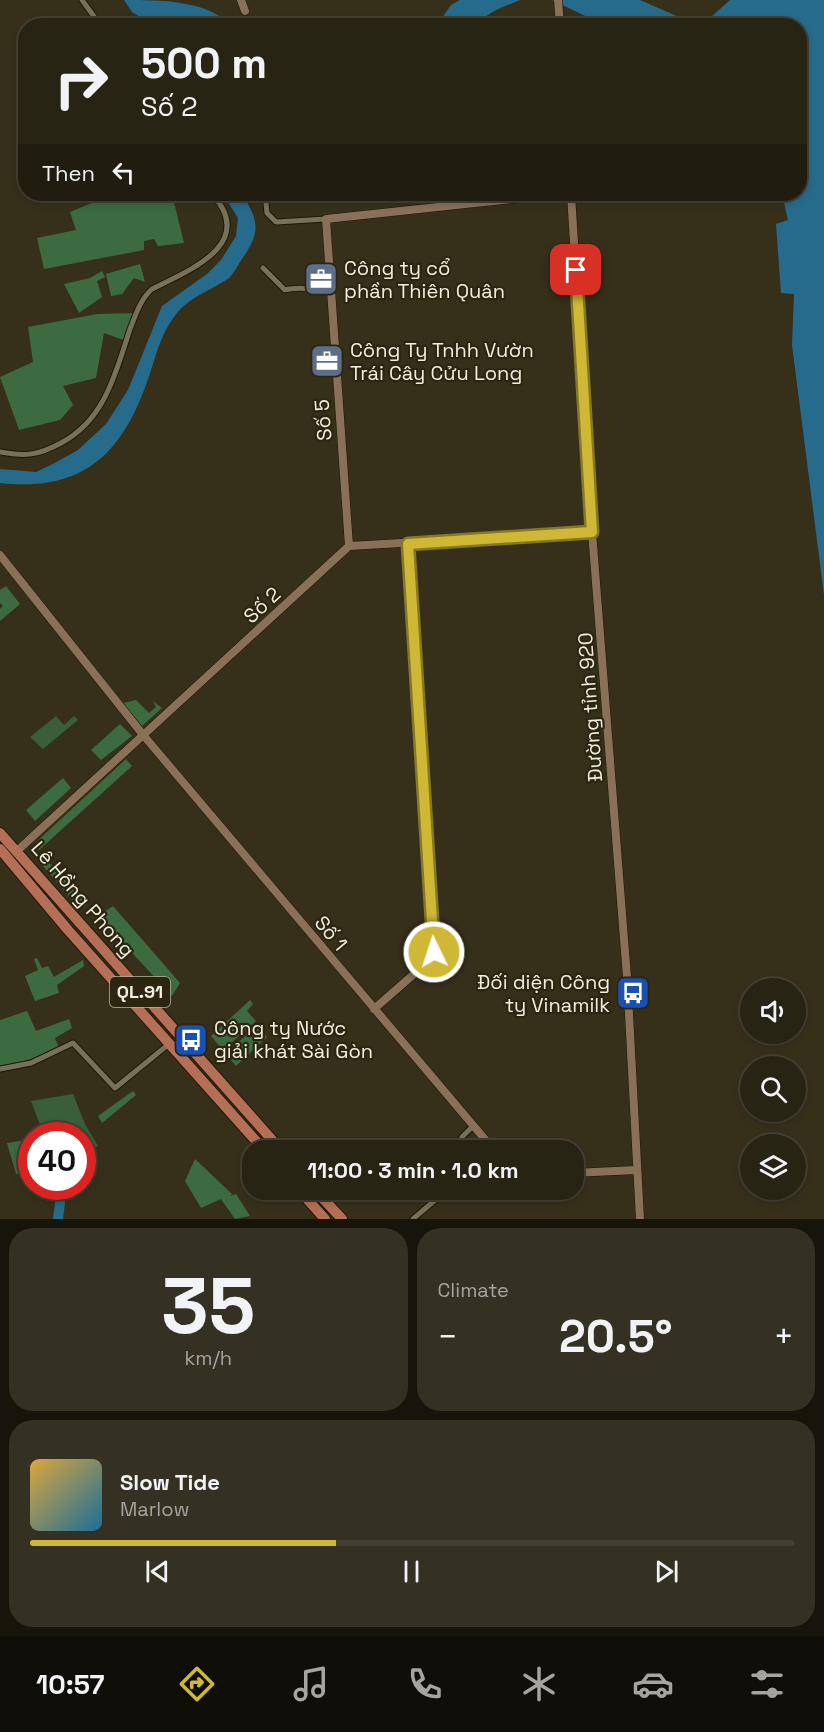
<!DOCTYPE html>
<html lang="en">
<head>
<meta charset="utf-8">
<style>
	body { margin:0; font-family:"Space Grotesk",sans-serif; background:#343022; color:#f1f3f6; height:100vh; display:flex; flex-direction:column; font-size:22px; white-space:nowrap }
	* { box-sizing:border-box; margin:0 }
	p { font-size:20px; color:#a5a4a0 }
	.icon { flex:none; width:33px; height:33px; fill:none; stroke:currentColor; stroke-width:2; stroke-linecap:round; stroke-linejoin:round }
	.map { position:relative; height:1219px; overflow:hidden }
	.side { display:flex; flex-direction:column; gap:9px; padding:9px; background:#16140b; flex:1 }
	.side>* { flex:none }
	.top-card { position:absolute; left:18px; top:18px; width:789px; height:183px; border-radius:24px; box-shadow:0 3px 9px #0003,0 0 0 2px #444134; background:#282414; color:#f1f3f6; overflow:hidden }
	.tools { position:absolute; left:740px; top:978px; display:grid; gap:12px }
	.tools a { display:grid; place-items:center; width:66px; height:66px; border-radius:50%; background:#282414; box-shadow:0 3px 9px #0003,0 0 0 2px #444134; font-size:30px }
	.speed { position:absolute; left:18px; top:1122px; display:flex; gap:12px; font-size:30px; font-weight:700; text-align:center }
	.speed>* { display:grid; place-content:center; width:78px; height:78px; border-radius:50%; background:#282414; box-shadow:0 3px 9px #0003,0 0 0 2px #444134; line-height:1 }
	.speed .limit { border:9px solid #d22; background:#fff; color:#111 }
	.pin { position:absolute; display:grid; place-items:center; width:51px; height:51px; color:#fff; margin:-26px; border-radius:12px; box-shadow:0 3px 9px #0006 }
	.me { position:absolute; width:66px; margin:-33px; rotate:356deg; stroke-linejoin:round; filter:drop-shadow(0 0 4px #0008) }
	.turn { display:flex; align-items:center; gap:21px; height:126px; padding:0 24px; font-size:27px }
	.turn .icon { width:78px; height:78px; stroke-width:2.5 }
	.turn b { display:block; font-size:42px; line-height:51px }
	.then { display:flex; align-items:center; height:57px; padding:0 24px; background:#0003; gap:12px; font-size:22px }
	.big { font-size:45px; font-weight:700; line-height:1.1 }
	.side .tile { flex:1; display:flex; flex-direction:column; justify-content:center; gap:9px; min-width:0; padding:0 21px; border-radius:24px; background:#343022 }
	.side .dial { align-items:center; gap:0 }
	.dial b { font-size:78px; line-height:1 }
	.song { display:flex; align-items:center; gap:18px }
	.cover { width:72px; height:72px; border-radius:9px; background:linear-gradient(135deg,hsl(40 70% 55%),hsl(200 70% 35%)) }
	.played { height:6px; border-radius:3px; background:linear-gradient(90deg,#d0b837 40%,#444134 40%) }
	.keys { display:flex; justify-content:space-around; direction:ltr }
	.heat { display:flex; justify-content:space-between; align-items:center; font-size:33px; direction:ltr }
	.side .tiles { flex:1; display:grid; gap:9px; grid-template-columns:1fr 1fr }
	.tile:last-child { grid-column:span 2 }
	.trip { position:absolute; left:242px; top:1140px; width:342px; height:60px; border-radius:24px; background:#282414; box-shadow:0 3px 9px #0003,0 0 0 2px #444134; font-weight:700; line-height:60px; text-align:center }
	.tab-bar { display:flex; height:96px; justify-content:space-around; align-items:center; background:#100e08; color:#a5a4a0 }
	.tab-bar .icon { width:42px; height:42px }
	.tab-bar .active { color:#d0b837 }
	.tab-bar b { font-size:27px; color:#f1f3f6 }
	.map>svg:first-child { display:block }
	.green { fill:#385e3a }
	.forest { fill:#3c6b40 }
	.water { fill:#266b8b }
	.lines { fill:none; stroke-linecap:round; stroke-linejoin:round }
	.river { stroke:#266b8b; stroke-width:10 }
	.street-casing { stroke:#1d1804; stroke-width:7 }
	.secondary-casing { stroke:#1d1804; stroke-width:9 }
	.highway-casing { stroke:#1d1804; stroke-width:12 }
	.street { stroke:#78715a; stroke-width:5 }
	.secondary { stroke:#8b7059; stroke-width:8 }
	.highway { stroke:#b66f57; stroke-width:10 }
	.route-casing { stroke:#877824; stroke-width:15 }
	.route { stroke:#d0b837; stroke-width:10 }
	.labels { text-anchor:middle; stroke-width:4.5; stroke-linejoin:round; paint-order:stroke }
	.shield { fill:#2c2611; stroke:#b7b3a3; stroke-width:1.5 }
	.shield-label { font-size:18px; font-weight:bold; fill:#f2efe2 }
	.poi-label { font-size:20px; fill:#f2efe2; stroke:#2c2611; text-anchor:start }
	.street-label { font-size:20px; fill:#f2efe2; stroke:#2c2611 }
</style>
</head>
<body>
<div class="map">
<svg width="824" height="1219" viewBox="0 0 824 1219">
	<rect width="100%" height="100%" fill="#36301b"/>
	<path class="green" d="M56 716 64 725 74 716 78 720 43 749 30 737Z
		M73 1094 85 1124 98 1146 83 1153 82 1136 60 1135 66 1132 56 1135H44L31 1101Z"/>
	<path class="forest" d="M113 194H172L184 243 158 246 154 239 144 241V250L44 269 37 238 76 230 70 212Z
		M140 264 145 282 134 278 122 294 111 296 106 274Z
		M102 271 105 277 97 281 102 297 79 313 64 284 90 278Z
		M133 313 123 340 104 333 96 378 63 386 73 405 60 420 19 430 0 377 33 362 28 327 97 314Z
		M6 586 20 604 0 621V609L3 606 0 603V590Z
		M136 700 149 713 156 707 153 701 162 708 142 726 123 703Z
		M120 724 132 736 101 760 91 750Z
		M126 759 132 766 39 850 34 844Z
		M63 778 71 788 35 821 26 810Z
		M44 857 87 904 84 907 76 904 43 866Z
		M113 906 180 983 172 996 98 916Z
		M37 958 42 968 48 966 54 977 83 960 84 966 57 985 59 993 35 1001 25 976 38 970 34 959Z
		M250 1000 253 1004 247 1011 256 1021 223 1050 211 1036Z
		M27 1011 36 1031 69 1019 72 1028 55 1038 59 1048 15 1065 0 1066V1020Z
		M256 1026 267 1037 236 1066 226 1054Z
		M133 1091 136 1095 102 1123 98 1116Z
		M20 1141 31 1147V1174H16L7 1143Z
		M195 1159 232 1194 230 1196 236 1194 250 1216 235 1219 221 1199 201 1208 185 1181Z"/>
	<path class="water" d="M124 0C160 0 206 0 231 25H153L132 12Z
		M460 0H520C506 6 486 12 478 25H437L451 5Z
		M552 0H640L688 21 710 18 730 0H824V595L792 345 794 294 781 293 776 224 788 220 782 194H800V26L604 25Z
		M223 194H242C259 221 261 232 242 259 238 265 234 273 229 278 209 292 189 296 174 317 162 333 158 349 152 367 127 447 90 493 0 483V469L36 472 53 464 78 450 106 424 128 390 162 306 207 274 221 260 236 236 238 218Z"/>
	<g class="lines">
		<path class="river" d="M58 1219 60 1203"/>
		<defs>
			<path id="street" d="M82 0 101 26
				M265 194 267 213 276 222 326 219
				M263 268 285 290C300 285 315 291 330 289
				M0 452C25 457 39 455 61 443 105 420 116 372 130 329 136 314 140 300 152 289 188 271 258 244 212 194
				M0 1069 31 1063 73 1043 115 1088 169 1044
				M462 1150V1137L473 1126
				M413 1219 447 1190"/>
			<path id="secondary" d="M241 0 245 11
				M558 0 560 26
				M571 194 592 532 627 977 640 1219
				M349 546 326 219 559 194
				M0 555 144 736 494 1150
				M17 851 349 546 592 532
				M374 1009 430 960 434 952 408 544
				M573 1173 636 1170"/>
			<path id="highway" d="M0 833 281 1150
				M0 849 68 930 264 1150
				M299 1190 325 1219
				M315 1190 342 1219"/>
		</defs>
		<use href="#street" class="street-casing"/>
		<use href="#secondary" class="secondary-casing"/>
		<use href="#highway" class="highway-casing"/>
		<use href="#street" class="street"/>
		<use href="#secondary" class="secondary"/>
		<use href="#highway" class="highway"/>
	</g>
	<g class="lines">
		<defs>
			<path id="route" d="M434 952 408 544 592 532 576 270"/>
		</defs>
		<use href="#route" class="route-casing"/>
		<use href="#route" class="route"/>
	</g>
	<defs>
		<symbol id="office-square" viewBox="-11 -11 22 22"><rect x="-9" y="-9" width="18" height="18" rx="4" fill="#5c6f8a" stroke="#2c2611"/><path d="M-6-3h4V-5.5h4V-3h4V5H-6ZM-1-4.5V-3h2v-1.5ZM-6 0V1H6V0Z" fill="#fff"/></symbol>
		<symbol id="bus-square" viewBox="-11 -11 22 22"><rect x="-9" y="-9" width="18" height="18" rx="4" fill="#1a4fb4" stroke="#2c2611"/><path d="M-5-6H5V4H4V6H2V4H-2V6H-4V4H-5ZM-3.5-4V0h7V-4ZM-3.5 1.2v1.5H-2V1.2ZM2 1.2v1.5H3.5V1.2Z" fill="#fff"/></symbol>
	</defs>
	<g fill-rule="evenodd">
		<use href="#office-square" x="302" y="260" width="38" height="38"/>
		<use href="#office-square" x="308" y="342" width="38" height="38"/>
		<use href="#bus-square" x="614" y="974" width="38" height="38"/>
		<use href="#bus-square" x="172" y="1021" width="38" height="38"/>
	</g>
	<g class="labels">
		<rect class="shield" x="110" y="977" width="60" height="30" rx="4.5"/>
		<g class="shield-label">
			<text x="140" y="998">QL.91</text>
		</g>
		<g class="poi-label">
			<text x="344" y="275">Công ty cổ<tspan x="344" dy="23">phần Thiên Quân</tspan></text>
			<text x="350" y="357">Công Ty Tnhh Vườn<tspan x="350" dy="23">Trái Cây Cửu Long</tspan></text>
			<text x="610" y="989" text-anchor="end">Đối diện Công<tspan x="610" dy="23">ty Vinamilk</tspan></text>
			<text x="214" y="1035">Công ty Nước<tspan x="214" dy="23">giải khát Sài Gòn</tspan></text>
		</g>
		<g class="street-label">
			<text transform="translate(323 420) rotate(-94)" y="7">Số 5</text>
			<text transform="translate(262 605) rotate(-43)" y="7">Số 2</text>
			<text transform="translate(590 707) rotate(-94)" y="7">Đường tỉnh 920</text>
			<text transform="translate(83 899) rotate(49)" y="7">Lê Hồng Phong</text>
			<text transform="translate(331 933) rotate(50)" y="7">Số 1</text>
		</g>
	</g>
</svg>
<div class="tools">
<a><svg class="icon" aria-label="sound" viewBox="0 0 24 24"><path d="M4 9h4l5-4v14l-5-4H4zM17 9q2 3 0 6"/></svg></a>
<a><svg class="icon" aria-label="search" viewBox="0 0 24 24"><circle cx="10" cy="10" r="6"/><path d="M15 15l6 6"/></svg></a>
<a><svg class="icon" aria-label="layers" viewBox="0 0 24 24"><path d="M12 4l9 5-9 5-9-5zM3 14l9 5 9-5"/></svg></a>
</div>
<div class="speed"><div class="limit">40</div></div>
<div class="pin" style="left:576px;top:270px;background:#d93025"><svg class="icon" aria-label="arrive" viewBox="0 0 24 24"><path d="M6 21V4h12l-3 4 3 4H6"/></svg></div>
<svg class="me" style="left:434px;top:952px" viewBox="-20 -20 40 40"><circle r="17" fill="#d0b837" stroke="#fff" stroke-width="3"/><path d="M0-11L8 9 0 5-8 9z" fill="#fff"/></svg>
<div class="trip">11:00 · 3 min · 1.0 km</div>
<div class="top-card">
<div class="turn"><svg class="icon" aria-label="right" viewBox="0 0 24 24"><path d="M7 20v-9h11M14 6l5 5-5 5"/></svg><div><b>500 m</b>Số 2</div></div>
<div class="then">Then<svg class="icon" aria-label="left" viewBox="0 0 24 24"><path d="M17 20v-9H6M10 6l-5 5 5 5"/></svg></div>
</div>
</div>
<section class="side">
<div class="tiles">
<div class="tile dial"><b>35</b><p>km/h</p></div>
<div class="tile"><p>Climate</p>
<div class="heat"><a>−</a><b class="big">20.5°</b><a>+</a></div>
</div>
<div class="tile">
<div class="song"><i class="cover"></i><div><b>Slow Tide</b><p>Marlow</p></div></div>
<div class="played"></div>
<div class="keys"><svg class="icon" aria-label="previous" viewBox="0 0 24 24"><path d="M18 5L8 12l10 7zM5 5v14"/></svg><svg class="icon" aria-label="pause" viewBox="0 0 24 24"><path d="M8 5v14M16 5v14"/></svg><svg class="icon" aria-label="next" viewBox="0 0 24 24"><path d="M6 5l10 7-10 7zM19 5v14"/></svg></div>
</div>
</div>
</section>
<nav class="tab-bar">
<b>10:57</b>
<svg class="icon active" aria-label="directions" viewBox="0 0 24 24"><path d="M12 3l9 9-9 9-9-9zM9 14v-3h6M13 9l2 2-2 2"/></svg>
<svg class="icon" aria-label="music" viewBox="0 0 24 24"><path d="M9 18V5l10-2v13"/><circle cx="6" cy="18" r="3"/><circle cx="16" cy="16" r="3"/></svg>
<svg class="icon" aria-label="phone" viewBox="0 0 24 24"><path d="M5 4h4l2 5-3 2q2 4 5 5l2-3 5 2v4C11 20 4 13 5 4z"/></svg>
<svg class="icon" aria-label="climate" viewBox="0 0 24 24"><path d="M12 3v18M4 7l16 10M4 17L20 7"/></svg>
<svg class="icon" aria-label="car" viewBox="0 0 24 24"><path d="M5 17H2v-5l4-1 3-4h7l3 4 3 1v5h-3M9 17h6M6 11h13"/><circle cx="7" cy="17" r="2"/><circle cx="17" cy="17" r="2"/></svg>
<svg class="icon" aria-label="filters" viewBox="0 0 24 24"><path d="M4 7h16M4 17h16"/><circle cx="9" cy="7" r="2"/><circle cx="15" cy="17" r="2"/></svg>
</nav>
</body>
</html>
